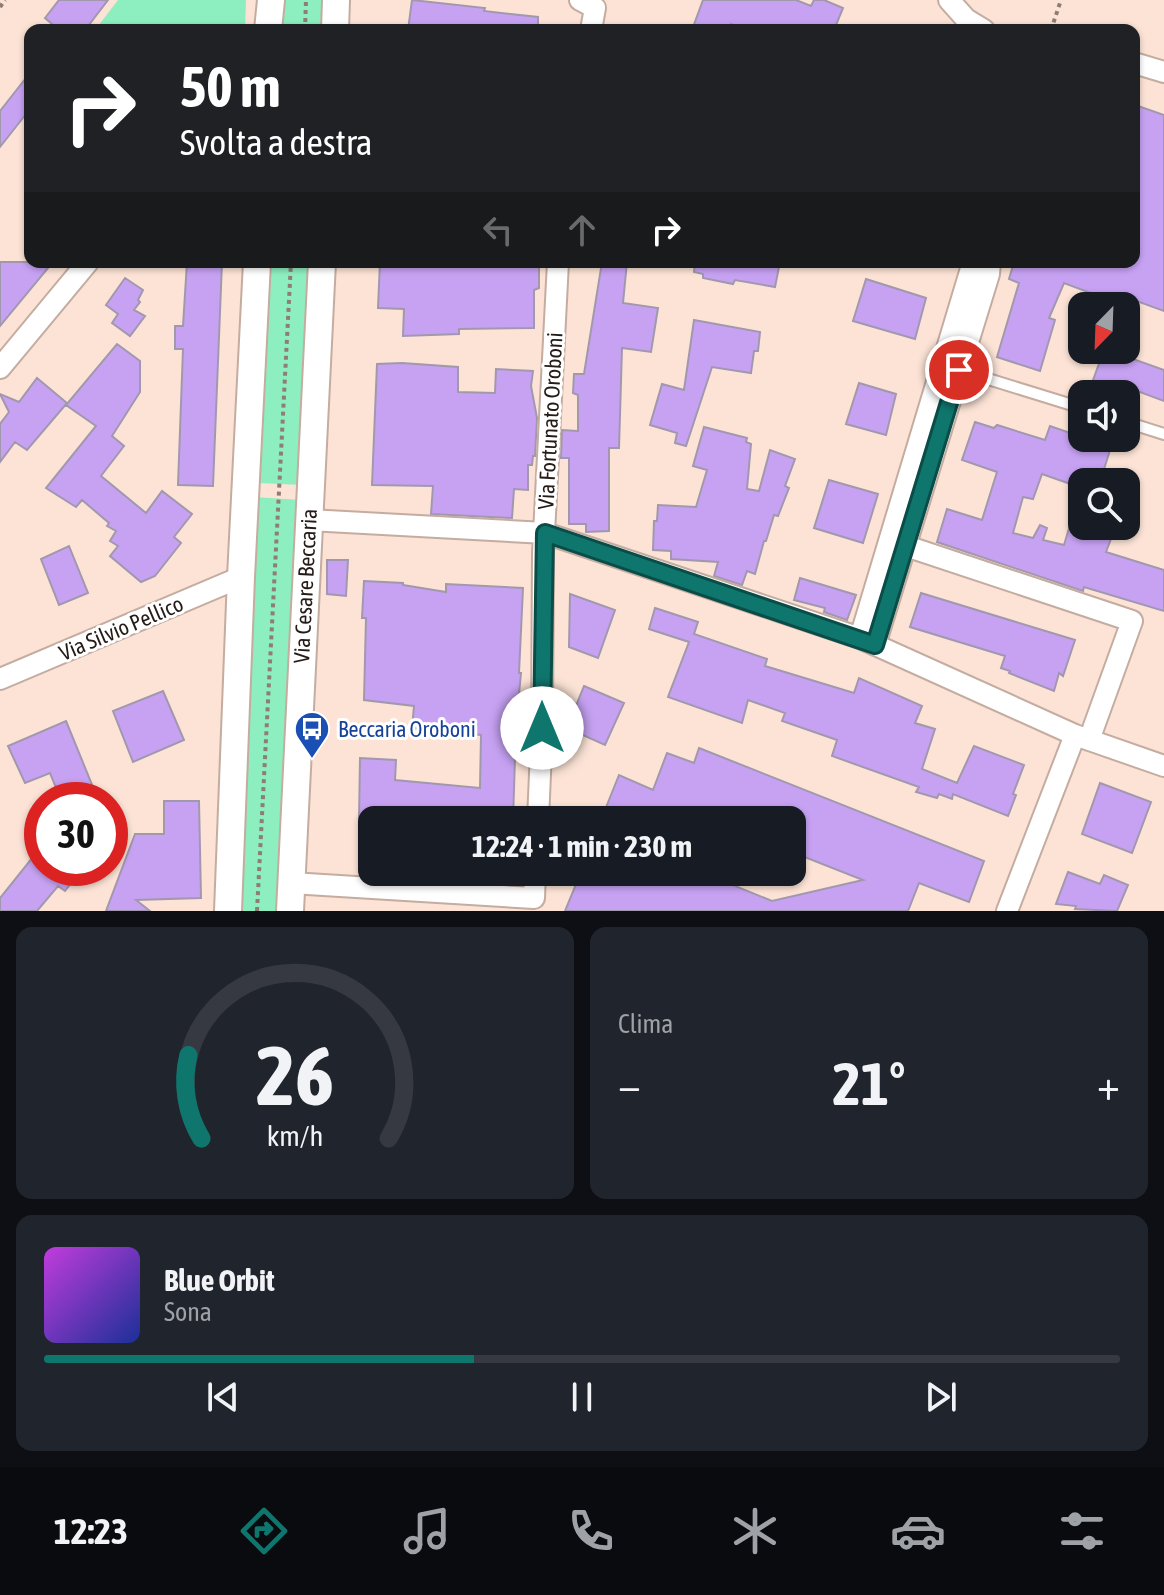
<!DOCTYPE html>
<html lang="it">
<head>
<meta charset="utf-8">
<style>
	body { margin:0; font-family:"Asap Condensed",sans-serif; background:#20242c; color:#f1f3f6; height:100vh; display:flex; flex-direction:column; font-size:30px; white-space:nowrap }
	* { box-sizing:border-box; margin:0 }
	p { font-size:26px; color:#9ea1a6 }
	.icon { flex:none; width:44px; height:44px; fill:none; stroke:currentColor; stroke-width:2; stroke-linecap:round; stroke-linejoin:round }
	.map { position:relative; height:911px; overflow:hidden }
	.panel { display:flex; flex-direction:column; gap:16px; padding:16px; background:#0d0f14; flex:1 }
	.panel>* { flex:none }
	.top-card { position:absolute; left:24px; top:24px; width:1116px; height:244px; border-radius:16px; box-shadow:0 2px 6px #0004; background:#202124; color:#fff; overflow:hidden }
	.needle { width:52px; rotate:203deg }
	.buttons { position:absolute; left:1068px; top:292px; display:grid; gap:16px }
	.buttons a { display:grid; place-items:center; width:72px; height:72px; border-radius:16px; background:#171b24; box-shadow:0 2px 6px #0004; font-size:40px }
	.speed { position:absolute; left:24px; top:782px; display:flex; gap:16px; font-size:40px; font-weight:700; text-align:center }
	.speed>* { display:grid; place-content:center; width:104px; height:104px; border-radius:50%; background:#171b24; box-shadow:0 2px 6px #0004; line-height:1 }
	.speed .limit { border:12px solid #d22; background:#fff; color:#111 }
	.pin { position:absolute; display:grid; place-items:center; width:68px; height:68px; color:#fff; margin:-34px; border:4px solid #fff; border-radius:50%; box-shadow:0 2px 8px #0007 }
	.me { position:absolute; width:88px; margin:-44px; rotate:0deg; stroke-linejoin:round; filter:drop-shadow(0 0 6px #0008) }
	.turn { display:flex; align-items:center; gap:28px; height:168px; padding:0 24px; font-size:36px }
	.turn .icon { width:104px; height:104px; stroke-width:2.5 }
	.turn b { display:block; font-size:56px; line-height:68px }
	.lanes { display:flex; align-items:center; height:76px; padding:0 24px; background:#0003; justify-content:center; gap:40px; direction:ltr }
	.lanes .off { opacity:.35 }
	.big { font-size:60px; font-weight:700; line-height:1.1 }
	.panel .tile { flex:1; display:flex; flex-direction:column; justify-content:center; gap:12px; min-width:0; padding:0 28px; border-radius:16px; background:#20242c }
	.panel .dial { align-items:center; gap:0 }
	.dial svg { height:208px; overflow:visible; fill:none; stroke:#363941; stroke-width:7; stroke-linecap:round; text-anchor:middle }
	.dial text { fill:#f1f3f6; stroke:none }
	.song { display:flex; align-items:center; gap:24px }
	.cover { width:96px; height:96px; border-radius:12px; background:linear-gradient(135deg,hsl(290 70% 55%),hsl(230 70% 35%)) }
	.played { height:8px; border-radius:4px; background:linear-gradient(90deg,#0f766e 40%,#363941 40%) }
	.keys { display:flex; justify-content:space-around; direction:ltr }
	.heat { display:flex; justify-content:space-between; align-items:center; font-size:44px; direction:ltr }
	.panel .tiles { flex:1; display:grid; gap:16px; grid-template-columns:1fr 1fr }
	.tile:last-child { grid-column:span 2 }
	.trip { position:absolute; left:358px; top:806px; width:448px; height:80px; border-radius:16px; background:#171b24; box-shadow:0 2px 6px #0004; font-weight:700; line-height:80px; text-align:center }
	.tabs { display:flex; height:128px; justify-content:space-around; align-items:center; background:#090b0e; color:#9ea1a6 }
	.tabs .icon { width:56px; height:56px }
	.tabs .on { color:#0f766e }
	.tabs b { font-size:36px; color:#f1f3f6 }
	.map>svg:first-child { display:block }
	.green { fill:#8defbf }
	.building { fill:#c7a2f3; stroke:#a198ae; stroke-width:2 }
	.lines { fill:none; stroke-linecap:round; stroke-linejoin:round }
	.service-casing { stroke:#c4aca0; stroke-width:14 }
	.minor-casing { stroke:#c4aca0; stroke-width:24 }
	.tertiary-casing { stroke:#c4aca0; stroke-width:30 }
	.path { stroke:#8e7d75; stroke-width:4; stroke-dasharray:4 4; stroke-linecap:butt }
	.service { stroke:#fff; stroke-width:10 }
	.minor { stroke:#fff; stroke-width:20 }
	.tertiary { stroke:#fff; stroke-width:26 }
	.route-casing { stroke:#0a4d48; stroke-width:20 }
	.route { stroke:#0f766e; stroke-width:14 }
	.labels { text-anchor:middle; stroke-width:6; stroke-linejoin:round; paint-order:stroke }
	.street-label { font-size:22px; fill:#251c18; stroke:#fff }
	.transit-label { font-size:22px; fill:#164399; stroke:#fff; text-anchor:start }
</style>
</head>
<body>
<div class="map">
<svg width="1164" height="911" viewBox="0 0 1164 911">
	<rect width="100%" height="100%" fill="#fce3d6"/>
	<path class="green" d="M118 0H246L245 30H95Z
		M284 0H330L328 30H282Z
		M269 262H315L303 485 257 483Z
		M254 497 302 500 280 911H234Z"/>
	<path class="building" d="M59 0H108L85 30H59L45 18Z
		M412 0 485 8 484 11 538 17V30H408Z
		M703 0H796L811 6 814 0H824L843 8 834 30H747L731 24 729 30H692Z
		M30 73V109L0 147V111Z
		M1138 106 1164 115V311L1123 296 1120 304 1064 283 1049 318 1055 320 1040 371 997 357 1019 283 1009 279 1014 262H1134V118Z
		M0 262H53L0 326Z
		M187 262H222L213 486 178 485 183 349H175V326H183Z
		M380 262H539V288L534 290V328L459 329V334L403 336 404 309 378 308Z
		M602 262H627L623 303 658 308 651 352 622 348 619 448H609V531L586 532V524H569V458H561L562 430 578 431V395L573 393 574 374H584Z
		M695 262H780L775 287 735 280 733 284 703 278V274L694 272Z
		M125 278 143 290 138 300 140 302 134 310 145 316 130 336 112 323 118 314 106 305Z
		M866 279 926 298 915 339 853 321Z
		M694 320 760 332 758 351H754L751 373 712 367 686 446 675 443 677 433 650 425 662 384 684 390Z
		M117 344 140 361V392L112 436 124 446 101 476 146 513 162 491 192 514 174 537 181 543 155 576 141 582 110 556 118 546 110 541 116 531 107 526 109 523 82 500 76 507 46 488 96 426 66 405Z
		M1104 350H1108L1164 370V401L1132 389 1130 394H1088Z
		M402 363 458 367V392L495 393 496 369 533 371 531 386 537 418 535 456H533L532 465H528V490L514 489 512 518 431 514 433 486 372 485 377 364Z
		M37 378 67 403 27 450 15 442 0 462V424L9 412 0 394 19 402Z
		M859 383 896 394 886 435 846 424Z
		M975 422 994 428 997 425 1045 440 1050 426 1111 447 1100 482H1082V488L1042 474 1033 499 1023 497 1013 533 1033 538 1040 525 1047 528 1043 540 1064 545 1070 525 1088 531 1090 526H1102L1114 531 1106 552 1164 570V611L1084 587 1083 591 937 542 947 509 982 520 997 472 962 460Z
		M704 427 747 438 746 442 751 444 747 489 759 491 770 450 795 459 785 486 789 488 778 516 774 515 766 541H764L755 574 747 571 742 585 714 576 718 562 671 559V551L653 550 654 521H657L658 505 696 507 707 470 693 466Z
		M829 480 878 494 863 543 814 528Z
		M69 546 88 593 59 605 41 559Z
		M327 560H348L346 596 327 594Z
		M800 578 856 595 847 620 824 612 825 608 794 600Z
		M364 581 403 583V585L446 592V584L523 588 519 673H521L516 726 513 820H359L360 758 396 760 395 780 480 788 481 735 412 728 414 706 364 700 366 618H362Z
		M921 593 1075 640 1063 676 1059 673 1054 691 1009 673 1010 671 1001 668 1005 656 910 627Z
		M570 594 615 610 598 658 569 647Z
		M655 608 698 622 694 634 767 659 765 666 854 693 859 678 922 706 915 723 935 729 922 769 957 783 974 746 1024 765 1013 794 1016 795 1008 816 953 794 952 799 939 794 937 798 916 792 919 787 832 756 837 740 782 721 785 713 748 700 742 723 668 697 689 642 649 629Z
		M584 686 624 703 605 745 567 728Z
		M163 691 184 740 133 762 113 711Z
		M66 721 95 792 76 800H61L50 773 25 783 8 746Z
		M699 748 984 861 969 902 919 883 908 911H565L581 872H701L772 901 863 880 792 852V820H761L746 814 744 820H714L699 814 696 820H601L619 775 653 790 667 753 694 763Z
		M1100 783 1151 802 1132 853 1082 834Z
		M164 801H199L201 898 136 900 150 911H106L135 834H164Z
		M33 857 38 868H83L65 891 58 886 37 911H0V898Z
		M1068 872 1100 884 1104 875 1128 885 1117 911 1075 909 1076 906 1056 904Z"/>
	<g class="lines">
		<defs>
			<path id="service" d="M959 370 1082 408
				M1126 422 1164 434"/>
			<path id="minor" d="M580 0 595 8 591 30
				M949 0 966 19 984 30
				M1134 63 1164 72
				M0 368 88 262
				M309 520 545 533 860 638 1075 735 1164 766
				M906 546 1132 621 1089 740
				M860 638 973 262
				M875 645 989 274 990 262
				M0 679 241 577
				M538 820 542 728 543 553 558 262
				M291 883 534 898 535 872
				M1007 911 1075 735"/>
			<path id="tertiary" d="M268 30 271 0
				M335 30 336 0
				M228 911 241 577 257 262
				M290 911 322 262"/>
		</defs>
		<use href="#service" class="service-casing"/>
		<use href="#minor" class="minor-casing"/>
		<use href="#tertiary" class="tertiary-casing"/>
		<path class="path" d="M0 7 5 0
			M305 30 306 0
			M1051 30 1061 0
			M257 911 291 262"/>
		<use href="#service" class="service"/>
		<use href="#minor" class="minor"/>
		<use href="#tertiary" class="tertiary"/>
	</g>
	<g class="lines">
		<defs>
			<path id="route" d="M542 728 545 533 875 645 959 370"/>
		</defs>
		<use href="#route" class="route-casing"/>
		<use href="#route" class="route"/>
	</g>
	<defs>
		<symbol id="bus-pin" viewBox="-11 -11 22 30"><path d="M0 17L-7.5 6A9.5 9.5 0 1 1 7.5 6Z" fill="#1a4fb4" stroke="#fff"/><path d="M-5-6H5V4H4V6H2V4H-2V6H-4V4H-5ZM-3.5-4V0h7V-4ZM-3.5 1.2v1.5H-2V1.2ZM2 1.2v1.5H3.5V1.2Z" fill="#fff"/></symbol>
	</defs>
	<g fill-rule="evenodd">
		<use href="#bus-pin" x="292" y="709" width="40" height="54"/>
	</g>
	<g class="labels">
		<g class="street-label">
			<text transform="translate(550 421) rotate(-87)" y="8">Via Fortunato Oroboni</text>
			<text transform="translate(305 586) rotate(-87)" y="8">Via Cesare Beccaria</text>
			<text transform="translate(121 628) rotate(-23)" y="8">Via Silvio Pellico</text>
		</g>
		<g class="transit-label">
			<text x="338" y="737">Beccaria Oroboni</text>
		</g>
	</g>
</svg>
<div class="buttons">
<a><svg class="needle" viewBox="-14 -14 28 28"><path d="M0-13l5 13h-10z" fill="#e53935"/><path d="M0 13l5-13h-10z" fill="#9ea1a6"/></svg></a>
<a><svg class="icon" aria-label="sound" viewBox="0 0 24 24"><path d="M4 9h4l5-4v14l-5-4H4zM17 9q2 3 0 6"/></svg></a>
<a><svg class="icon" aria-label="search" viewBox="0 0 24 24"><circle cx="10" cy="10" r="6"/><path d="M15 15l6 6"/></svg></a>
</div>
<div class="speed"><div class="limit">30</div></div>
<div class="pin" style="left:959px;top:370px;background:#d93025"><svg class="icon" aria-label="arrive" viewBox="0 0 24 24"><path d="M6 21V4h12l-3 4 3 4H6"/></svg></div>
<svg class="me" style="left:542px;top:728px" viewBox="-20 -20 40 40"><circle r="19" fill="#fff"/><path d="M0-13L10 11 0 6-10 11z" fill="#0f766e"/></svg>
<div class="trip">12:24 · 1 min · 230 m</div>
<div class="top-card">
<div class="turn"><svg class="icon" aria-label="right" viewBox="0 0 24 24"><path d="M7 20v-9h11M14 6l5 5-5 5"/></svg><div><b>50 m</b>Svolta a destra</div></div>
<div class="lanes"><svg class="icon off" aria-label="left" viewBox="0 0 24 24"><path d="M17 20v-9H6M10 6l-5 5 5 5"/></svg><svg class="icon off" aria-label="ahead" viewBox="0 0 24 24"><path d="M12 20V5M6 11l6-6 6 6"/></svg><svg class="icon" aria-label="right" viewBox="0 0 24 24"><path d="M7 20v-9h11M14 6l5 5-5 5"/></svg></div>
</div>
</div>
<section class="panel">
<div class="tiles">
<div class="tile dial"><svg viewBox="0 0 100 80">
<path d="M14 69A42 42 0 1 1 86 69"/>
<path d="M14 69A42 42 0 0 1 9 37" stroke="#0f766e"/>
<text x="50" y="56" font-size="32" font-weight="700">26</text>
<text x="50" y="72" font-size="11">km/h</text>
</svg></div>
<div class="tile"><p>Clima</p>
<div class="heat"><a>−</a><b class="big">21°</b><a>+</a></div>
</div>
<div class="tile">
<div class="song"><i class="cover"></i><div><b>Blue Orbit</b><p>Sona</p></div></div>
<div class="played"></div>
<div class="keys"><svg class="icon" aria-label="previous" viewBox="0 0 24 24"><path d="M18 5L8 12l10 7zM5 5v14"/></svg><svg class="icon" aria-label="pause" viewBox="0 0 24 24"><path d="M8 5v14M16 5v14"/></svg><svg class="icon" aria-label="next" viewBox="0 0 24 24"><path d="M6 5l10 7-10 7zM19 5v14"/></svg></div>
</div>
</div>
</section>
<nav class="tabs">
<b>12:23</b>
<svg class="icon on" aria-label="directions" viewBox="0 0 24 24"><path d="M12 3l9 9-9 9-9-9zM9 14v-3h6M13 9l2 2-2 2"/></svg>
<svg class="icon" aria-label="music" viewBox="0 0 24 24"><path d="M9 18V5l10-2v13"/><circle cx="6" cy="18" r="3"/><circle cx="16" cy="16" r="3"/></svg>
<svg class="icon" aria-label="phone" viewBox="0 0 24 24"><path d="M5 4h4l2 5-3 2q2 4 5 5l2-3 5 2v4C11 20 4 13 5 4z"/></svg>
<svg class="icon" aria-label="climate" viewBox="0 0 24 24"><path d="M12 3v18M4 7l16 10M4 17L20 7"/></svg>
<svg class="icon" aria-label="car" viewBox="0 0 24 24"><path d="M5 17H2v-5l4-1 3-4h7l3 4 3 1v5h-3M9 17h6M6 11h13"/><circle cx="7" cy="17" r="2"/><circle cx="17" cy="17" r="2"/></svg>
<svg class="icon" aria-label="filters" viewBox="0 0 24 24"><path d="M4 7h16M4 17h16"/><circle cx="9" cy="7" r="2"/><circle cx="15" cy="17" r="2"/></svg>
</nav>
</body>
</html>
